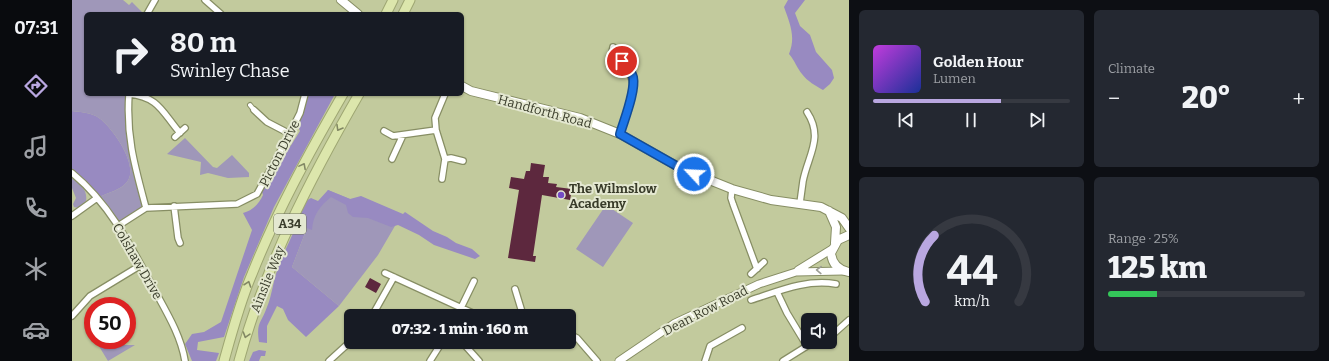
<!DOCTYPE html>
<html lang="en">
<head>
<meta charset="utf-8">
<style>
	body { margin:0; font-family:Bitter,serif; background:#242831; color:#f1f3f6; height:100vh; display:flex; flex-direction:column; font-size:15px; white-space:nowrap }
	* { box-sizing:border-box; margin:0 }
	p { font-size:13px; color:#9ea1a6 }
	.icon { flex:none; width:22px; height:22px; fill:none; stroke:currentColor; stroke-width:2; stroke-linecap:round; stroke-linejoin:round }
	.map { position:relative; flex:1; overflow:hidden }
	.panel { display:flex; flex-direction:column; gap:10px; padding:10px; background:#0d0f14; width:480px }
	.panel>* { flex:none }
	.top-card { position:absolute; left:12px; top:12px; width:380px; height:84px; border-radius:6px; box-shadow:0 1px 3px #0004; background:#171b24; color:#f1f3f6; overflow:hidden }
	.tools { position:absolute; left:729px; top:313px; display:grid; gap:8px }
	.tools a { display:grid; place-items:center; width:36px; height:36px; border-radius:6px; background:#171b24; box-shadow:0 1px 3px #0004; font-size:20px }
	.speed { position:absolute; left:12px; top:297px; display:flex; gap:8px; font-size:20px; font-weight:700; text-align:center }
	.speed>* { display:grid; place-content:center; width:52px; height:52px; border-radius:50%; background:#171b24; box-shadow:0 1px 3px #0004; line-height:1 }
	.speed .limit { border:6px solid #d22; background:#fff; color:#111 }
	.pin { position:absolute; display:grid; place-items:center; width:34px; height:34px; color:#fff; margin:-17px; border:2px solid #fff; border-radius:50%; box-shadow:0 1px 4px #0007 }
	.me { position:absolute; width:44px; margin:-22px; rotate:295deg; stroke-linejoin:round; filter:drop-shadow(0 0 3px #0008) }
	.turn { display:flex; align-items:center; gap:14px; height:84px; padding:0 20px; font-size:18px }
	.turn .icon { width:52px; height:52px; stroke-width:2.5 }
	.turn b { display:block; font-size:28px; line-height:34px }
	.big { font-size:30px; font-weight:800; line-height:1.1 }
	.panel .card { flex:1; display:flex; flex-direction:column; justify-content:center; gap:6px; min-width:0; padding:0 14px; border-radius:6px; background:#242831 }
	.panel .dial { align-items:center; gap:0 }
	.dial svg { height:104px; overflow:visible; fill:none; stroke:#363941; stroke-width:7; stroke-linecap:round; text-anchor:middle }
	.dial text { fill:#f1f3f6; stroke:none }
	.song { display:flex; align-items:center; gap:12px }
	.cover { width:48px; height:48px; border-radius:6px; background:linear-gradient(135deg,hsl(290 70% 55%),hsl(230 70% 35%)) }
	.played { height:4px; border-radius:2px; background:linear-gradient(90deg,#b9a7e0 65%,#363941 65%) }
	.keys { display:flex; justify-content:space-around; direction:ltr }
	.heat { display:flex; justify-content:space-between; align-items:center; font-size:22px; direction:ltr }
	.charge { height:6px; border-radius:3px; background:linear-gradient(90deg,#34c759 25%,#363941 0) }
	.panel .tiles { flex:1; display:grid; gap:10px; grid-template-columns:repeat(2,1fr) }
	.trip { position:absolute; left:272px; top:309px; width:232px; height:40px; border-radius:6px; background:#171b24; box-shadow:0 1px 3px #0004; font-weight:800; line-height:40px; text-align:center }
	main { display:flex; flex:1; min-height:0 }
	.dock { display:flex; flex-direction:column; width:72px; justify-content:space-around; align-items:center; background:#090b0e; color:#9ea1a6 }
	.dock .icon { width:28px; height:28px }
	.dock .on { color:#b9a7e0 }
	.dock b { font-size:18px; color:#f1f3f6 }
	.map>svg:first-child { display:block }
	.green { fill:#9f97b9 }
	.forest { fill:#988ac1 }
	.building { fill:#5d283e }
	.lines { fill:none; stroke-linecap:round; stroke-linejoin:round }
	.pedestrian-casing { stroke:#878e64; stroke-width:6 }
	.minor-casing { stroke:#878e64; stroke-width:8 }
	.tertiary-casing { stroke:#878e64; stroke-width:9 }
	.secondary-casing { stroke:#878e64; stroke-width:10 }
	.trunk-casing { stroke:#9ea672; stroke-width:11 }
	.pedestrian { stroke:#fff; stroke-width:4 }
	.minor { stroke:#fff; stroke-width:5.5 }
	.tertiary { stroke:#fff; stroke-width:7 }
	.secondary { stroke:#fff; stroke-width:8 }
	.trunk { stroke:#dce6ac; stroke-width:9 }
	.oneway { stroke:#828864 }
	.oneway2 { stroke:#9c9e94 }
	.route-casing { stroke:#114b97; stroke-width:10 }
	.route { stroke:#1a73e8; stroke-width:7 }
	.poi-dot { fill:#754bc4; stroke:#e4e8d1; stroke-width:1.5 }
	.labels { text-anchor:middle; stroke-width:4; stroke-linejoin:round; paint-order:stroke }
	.shield { fill:#e4e8d1; stroke:#6c705c; stroke-width:1 }
	.shield-label { font-size:12px; font-weight:bold; fill:#393c2a }
	.street-label { font-size:13px; fill:#393c2a; stroke:#e4e8d1 }
	.poi-label { font-size:13px; font-weight:bold; fill:#393c2a; stroke:#e4e8d1; text-anchor:start }
</style>
</head>
<body>
<main>
<nav class="dock">
<b>07:31</b>
<svg class="icon on" aria-label="directions" viewBox="0 0 24 24"><path d="M12 3l9 9-9 9-9-9zM9 14v-3h6M13 9l2 2-2 2"/></svg>
<svg class="icon" aria-label="music" viewBox="0 0 24 24"><path d="M9 18V5l10-2v13"/><circle cx="6" cy="18" r="3"/><circle cx="16" cy="16" r="3"/></svg>
<svg class="icon" aria-label="phone" viewBox="0 0 24 24"><path d="M5 4h4l2 5-3 2q2 4 5 5l2-3 5 2v4C11 20 4 13 5 4z"/></svg>
<svg class="icon" aria-label="climate" viewBox="0 0 24 24"><path d="M12 3v18M4 7l16 10M4 17L20 7"/></svg>
<svg class="icon" aria-label="car" viewBox="0 0 24 24"><path d="M5 17H2v-5l4-1 3-4h7l3 4 3 1v5h-3M9 17h6M6 11h13"/><circle cx="7" cy="17" r="2"/><circle cx="17" cy="17" r="2"/></svg>
</nav>
<div class="map">
<svg width="777" height="361" viewBox="0 0 777 361">
	<rect width="100%" height="100%" fill="#c2ca9d"/>
	<path class="green" d="M0 0H51L57 5 60 2 72 14H14V94H57L56 118 74 208 46 226 25 198C35 193 49 190 55 182 68 166 40 127 27 118 21 113 8 112 0 111Z
		M113 138 141 167 145 168 160 155 177 173V177L156 178 136 173 128 175 129 162 95 154Z
		M0 178C8 184 16 190 14 201L6 208 2 207 1 204 4 198 0 188Z
		M256 190 327 219 306 255 267 306 220 267 235 228Z
		M534 205 561 223 531 267 504 249Z
		M26 340H45L48 345H63L36 361 25 343Z"/>
	<path class="forest" d="M716 0H733L723 13 728 26 738 35 744 52 760 70 762 78 758 84 751 90C744 86 735 81 730 74 725 68 723 61 717 54 724 37 718 24 712 7Z
		M236 94H263L202 207 172 277 152 337 126 342 125 350 147 353 144 361H120L113 344 120 334 132 332 149 322 180 230 171 213C180 211 187 204 191 195L189 189 203 163 211 158 228 131 224 122Z
		M0 111C8 112 21 113 27 118 40 127 68 166 55 182 49 190 35 193 25 198L0 173Z
		M256 190 278 199 289 196 331 214 333 212 361 231 375 237 384 243 400 249 408 256 403 259 362 245 347 235 326 225 319 227 296 218 281 217 276 213 274 205 259 197C248 206 241 215 240 230L235 228 220 267 267 306 234 337 216 320 211 309 205 306 195 326V343L187 342C184 322 189 324 195 307 200 295 201 281 206 268 214 246 227 225 232 202L239 198 246 201Z
		M187 350 194 351 193 356H189L187 361H177L181 352Z"/>
	<path class="building" d="M459 163 473 165 471 177H477L476 183 485 184 484 187 500 189 498 200 470 195 461 256H464L463 262 436 258 447 190 437 188 439 177 452 179 454 171H458Z
		M298 278 309 284 304 293 293 287Z"/>
	<g class="lines">
		<defs>
			<path id="pedestrian" d="M178 105 182 110"/>
			<path id="minor" d="M133 0 149 14
				M75 14 83 0
				M539 56C575 73 557 105 548 134
				M538 62 541 47
				M182 110 195 122 218 134
				M312 131 321 136 364 130
				M103 137 113 128
				M320 159 331 135
				M373 159 379 158 391 161
				M0 173C38 204 60 248 83 291 95 313 109 336 113 361
				M370 179 373 159 364 130 363 118 373 94
				M660 189 659 198 661 204 685 269
				M728 203C729 196 730 188 731 181 736 155 752 138 735 112
				M102 206 106 238 108 243
				M74 208C63 167 54 137 57 94 87 97 90 112 108 133
				M0 216 25 198
				M46 226 74 208 165 204 185 194 214 141 228 113 233 94
				M313 273 407 316
				M679 274 692 262
				M443 289 450 312 448 316
				M705 292 715 313 735 346
				M679 300C707 291 734 279 764 284
				M0 316 18 296 69 265
				M300 316 322 277
				M385 316 402 281
				M497 334 505 338 525 361
				M758 337 777 320
				M390 342 407 361
				M257 361 279 341
				M358 361 370 342
				M633 361 638 346 670 328
				M711 361 735 346 749 342"/>
			<path id="tertiary" d="M726 270 760 249
				M547 361 603 323 687 284 724 272 771 271"/>
			<path id="secondary" d="M269 0 286 14
				M390 86 399 91 508 118 548 134 610 169 660 189 699 200 749 207 770 218 777 228
				M757 211 764 227 763 243
				M777 235 766 240 759 253C760 264 766 270 777 272"/>
			<path id="trunk" d="M314 14 321 0
				M331 14 338 0
				M152 361C160 332 168 302 180 274 205 211 237 153 271 94
				M167 361C193 266 238 179 287 94"/>
		</defs>
		<use href="#pedestrian" class="pedestrian-casing"/>
		<use href="#minor" class="minor-casing"/>
		<use href="#tertiary" class="tertiary-casing"/>
		<use href="#secondary" class="secondary-casing"/>
		<use href="#trunk" class="trunk-casing"/>
		<use href="#pedestrian" class="pedestrian"/>
		<use href="#minor" class="minor"/>
		<use href="#tertiary" class="tertiary"/>
		<use href="#secondary" class="secondary"/>
		<use href="#trunk" class="trunk"/>
	</g>
	<defs><path id="oneway-chevron" d="M-2-3.5L2.5 0L-2 3.5" fill="none" stroke-width="1.6" stroke-linecap="round" stroke-linejoin="round"/></defs>
	<g class="oneway">
		<use href="#oneway-chevron" transform="translate(267 128) rotate(120)"/>
		<use href="#oneway-chevron" transform="translate(231 166) rotate(-62)"/>
		<use href="#oneway-chevron" transform="translate(176 284) rotate(-71)"/>
		<use href="#oneway-chevron" transform="translate(174 335) rotate(107)"/>
	</g>
	<use class="oneway2" href="#oneway-chevron" transform="translate(747 270) rotate(-178)"/>
	<g class="lines">
		<defs>
			<path id="route" d="M550 61C554 66 559 70 561 77 564 91 552 120 548 134L610 169 622 174"/>
		</defs>
		<use href="#route" class="route-casing"/>
		<use href="#route" class="route"/>
	</g>
	<circle class="poi-dot" cx="489" cy="195" r="4"/>
	<g class="labels">
		<rect class="shield" x="202" y="214" width="32" height="20" rx="3"/>
		<g class="shield-label">
			<text x="218" y="228">A34</text>
		</g>
		<g class="street-label">
			<text transform="translate(473 111) rotate(15)" y="5">Handforth Road</text>
			<text transform="translate(207 153) rotate(-63)" y="5">Picton Drive</text>
			<text transform="translate(66 261) rotate(60)" y="5">Colshaw Drive</text>
			<text transform="translate(195 279) rotate(-68)" y="5">Ainslie Way</text>
			<text transform="translate(633 310) rotate(-27)" y="5">Dean Row Road</text>
		</g>
		<g class="poi-label">
			<text x="497" y="193">The Wilmslow<tspan x="497" dy="15">Academy</tspan></text>
		</g>
	</g>
</svg>
<div class="tools">
<a><svg class="icon" aria-label="sound" viewBox="0 0 24 24"><path d="M4 9h4l5-4v14l-5-4H4zM17 9q2 3 0 6"/></svg></a>
</div>
<div class="speed"><div class="limit">50</div></div>
<div class="pin" style="left:550px;top:61px;background:#d93025"><svg class="icon" aria-label="arrive" viewBox="0 0 24 24"><path d="M6 21V4h12l-3 4 3 4H6"/></svg></div>
<svg class="me" style="left:622px;top:174px" viewBox="-20 -20 40 40"><circle r="17" fill="#1a73e8" stroke="#fff" stroke-width="3"/><path d="M0-11L8 9 0 5-8 9z" fill="#fff"/></svg>
<div class="trip">07:32 · 1 min · 160 m</div>
<div class="top-card">
<div class="turn"><svg class="icon" aria-label="right" viewBox="0 0 24 24"><path d="M7 20v-9h11M14 6l5 5-5 5"/></svg><div><b>80 m</b>Swinley Chase</div></div>
</div>
</div>
<section class="panel">
<div class="tiles">
<div class="card">
<div class="song"><i class="cover"></i><div><b>Golden Hour</b><p>Lumen</p></div></div>
<div class="played"></div>
<div class="keys"><svg class="icon" aria-label="previous" viewBox="0 0 24 24"><path d="M18 5L8 12l10 7zM5 5v14"/></svg><svg class="icon" aria-label="pause" viewBox="0 0 24 24"><path d="M8 5v14M16 5v14"/></svg><svg class="icon" aria-label="next" viewBox="0 0 24 24"><path d="M6 5l10 7-10 7zM19 5v14"/></svg></div>
</div>
<div class="card"><p>Climate</p>
<div class="heat"><a>−</a><b class="big">20°</b><a>+</a></div>
</div>
<div class="card dial"><svg viewBox="0 0 100 80">
<path d="M14 69A42 42 0 1 1 86 69"/>
<path d="M14 69A42 42 0 0 1 21 18" stroke="#b9a7e0"/>
<text x="50" y="56" font-size="32" font-weight="700">44</text>
<text x="50" y="72" font-size="11">km/h</text>
</svg></div>
<div class="card"><p>Range · 25%</p><b class="big">125 km</b><div class="charge"></div></div>
</div>
</section>
</main>
</body>
</html>
